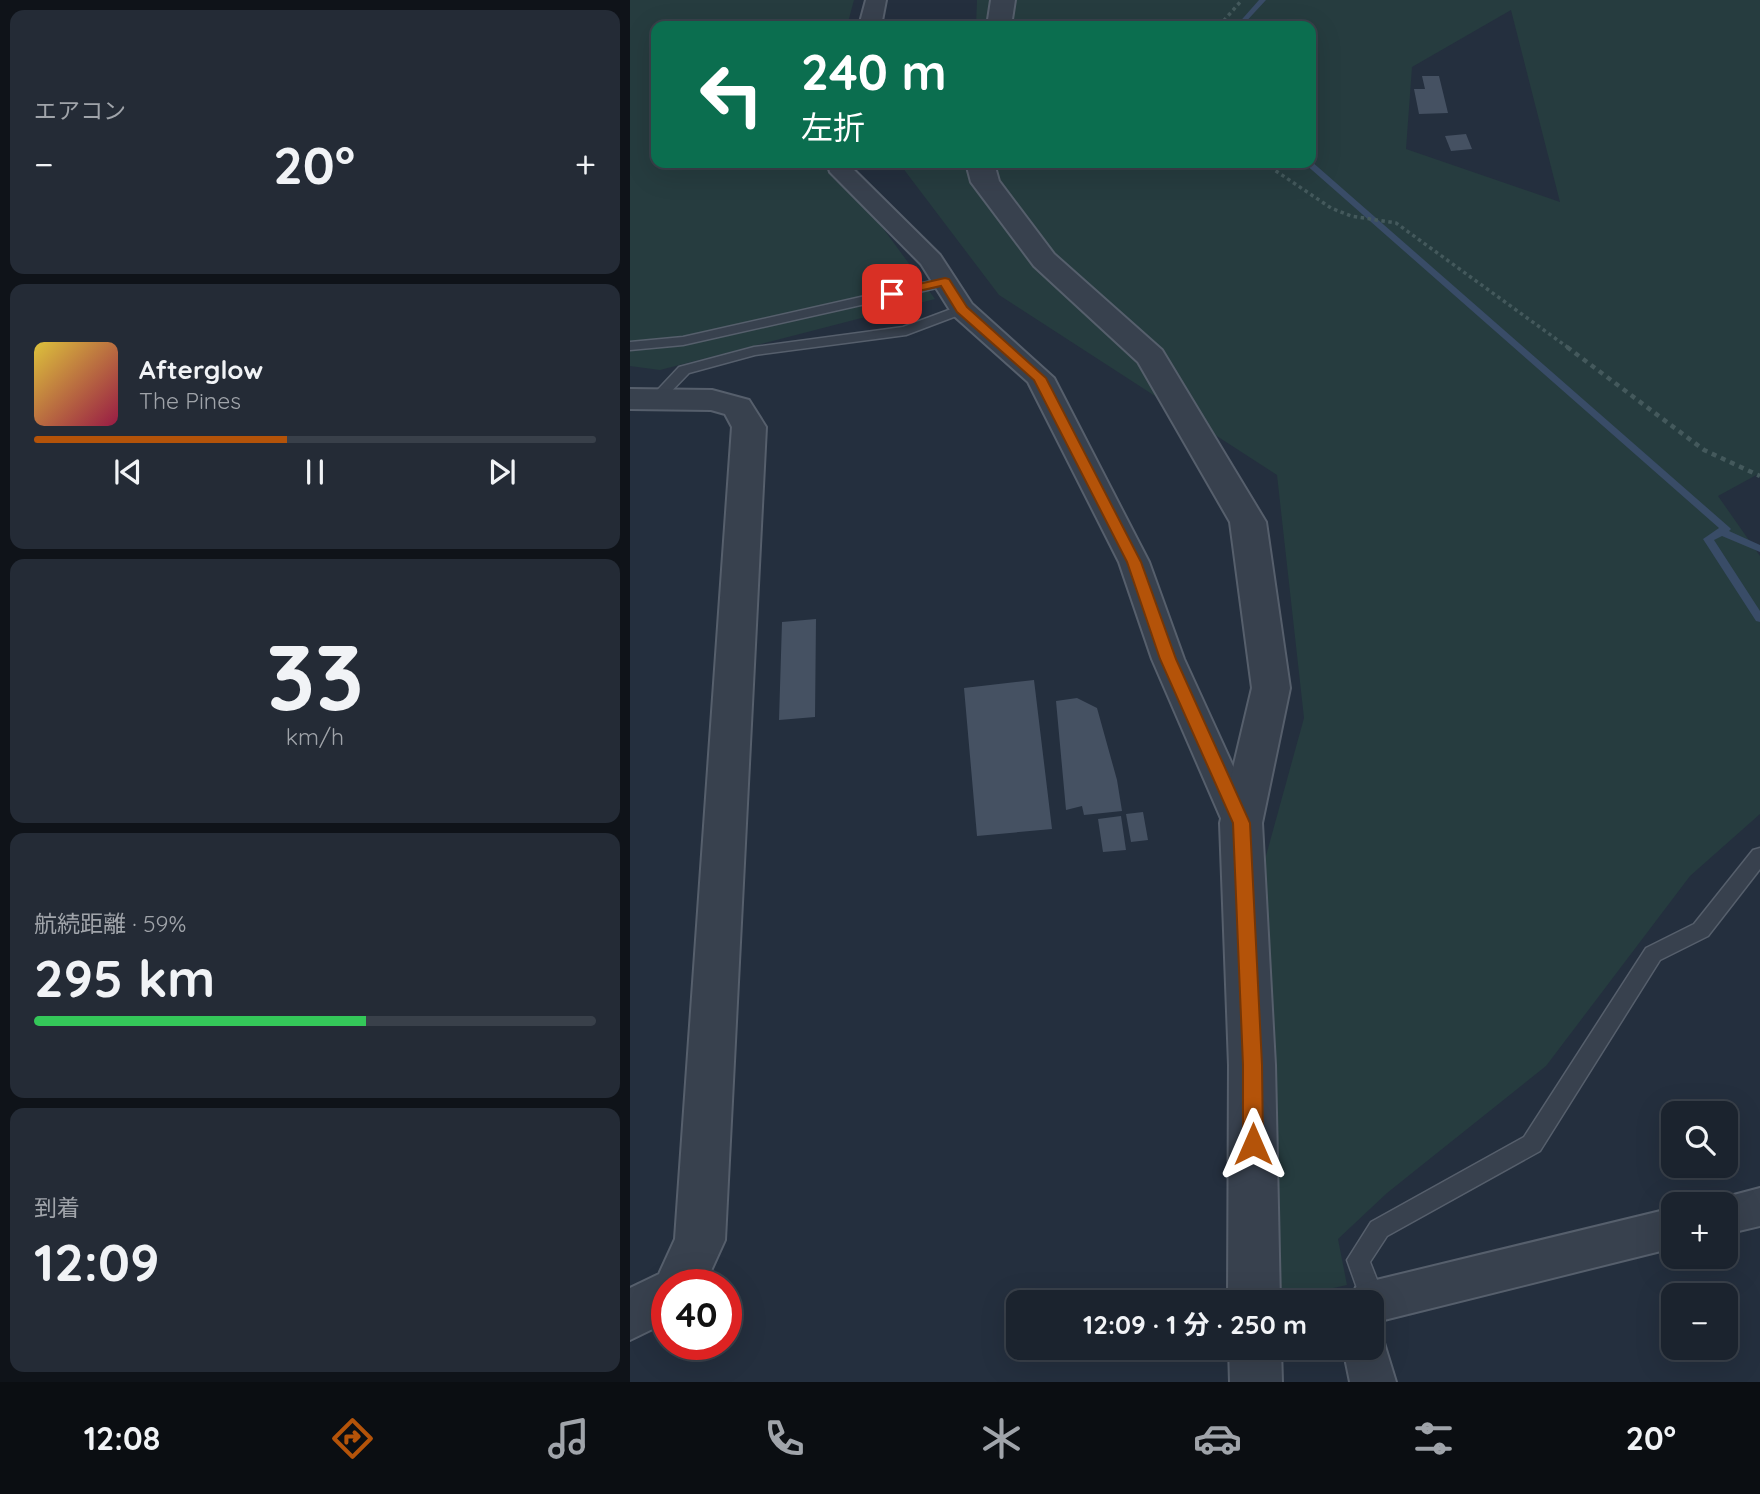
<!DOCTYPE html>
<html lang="ja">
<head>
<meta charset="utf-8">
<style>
	body { margin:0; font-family:Quicksand,"Noto Sans JP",sans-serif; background:#242b36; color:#f1f3f6; height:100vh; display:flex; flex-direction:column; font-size:26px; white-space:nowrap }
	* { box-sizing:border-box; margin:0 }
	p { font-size:23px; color:#a0a4aa }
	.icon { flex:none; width:38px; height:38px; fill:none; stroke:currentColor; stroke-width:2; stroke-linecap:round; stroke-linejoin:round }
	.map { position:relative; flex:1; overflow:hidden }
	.details { display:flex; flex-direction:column; gap:10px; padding:10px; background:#0f1319; width:630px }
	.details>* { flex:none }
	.hud { position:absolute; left:21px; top:21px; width:665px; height:147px; border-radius:14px; box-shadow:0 7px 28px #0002,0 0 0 2px #39404a; background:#0b6e4f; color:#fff; overflow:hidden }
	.tools { position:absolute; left:1031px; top:1101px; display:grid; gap:14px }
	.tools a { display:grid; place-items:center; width:77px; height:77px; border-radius:14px; background:#1b232e; box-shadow:0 7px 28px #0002,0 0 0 2px #39404a; font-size:35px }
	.speed { position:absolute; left:21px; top:1269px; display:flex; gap:14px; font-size:35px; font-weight:700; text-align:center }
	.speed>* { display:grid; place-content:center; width:91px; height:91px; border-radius:50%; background:#1b232e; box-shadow:0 7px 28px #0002,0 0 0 2px #39404a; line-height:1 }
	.speed .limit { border:10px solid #d22; background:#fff; color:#111 }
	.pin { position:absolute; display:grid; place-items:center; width:60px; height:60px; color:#fff; margin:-30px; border-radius:14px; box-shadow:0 4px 10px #0006 }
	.me { position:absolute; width:77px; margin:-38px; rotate:0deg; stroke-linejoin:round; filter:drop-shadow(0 0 5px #0008) }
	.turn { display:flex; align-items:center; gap:24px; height:147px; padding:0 35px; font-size:32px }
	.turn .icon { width:91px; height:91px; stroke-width:2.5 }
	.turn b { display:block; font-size:49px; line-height:60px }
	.big { font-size:52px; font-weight:700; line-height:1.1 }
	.details .widget { flex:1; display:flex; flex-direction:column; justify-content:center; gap:10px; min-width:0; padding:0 24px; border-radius:14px; background:#242b36 }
	.details .dial { align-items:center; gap:0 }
	.dial b { font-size:91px; line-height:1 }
	.song { display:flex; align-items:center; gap:21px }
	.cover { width:84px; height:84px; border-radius:10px; background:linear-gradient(135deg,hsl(50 70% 55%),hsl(340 70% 35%)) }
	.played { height:7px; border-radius:4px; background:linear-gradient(90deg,#b45309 45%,#39404a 45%) }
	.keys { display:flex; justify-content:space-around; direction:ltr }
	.heat { display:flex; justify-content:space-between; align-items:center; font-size:38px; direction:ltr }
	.charge { height:10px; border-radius:5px; background:linear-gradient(90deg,#34c759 59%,#39404a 0) }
	.trip { position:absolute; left:376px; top:1290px; width:378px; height:70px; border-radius:14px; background:#1b232e; box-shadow:0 7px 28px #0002,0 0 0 2px #39404a; font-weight:700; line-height:70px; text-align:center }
	.tab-bar { display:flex; height:112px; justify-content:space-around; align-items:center; background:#0b0e12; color:#a0a4aa }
	.tab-bar .icon { width:49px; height:49px }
	.tab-bar .selected { color:#b45309 }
	.tab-bar b { font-size:32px; color:#f1f3f6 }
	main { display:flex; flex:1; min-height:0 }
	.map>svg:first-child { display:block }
	.green { fill:#263c3f; fill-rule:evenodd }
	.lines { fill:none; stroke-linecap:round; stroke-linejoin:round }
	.stream { fill:#394c67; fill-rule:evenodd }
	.building { fill:#455162 }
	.service-casing { stroke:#565f6c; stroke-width:3 }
	.minor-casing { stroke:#565f6c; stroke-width:4 }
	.tertiary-casing { stroke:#565f6c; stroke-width:4 }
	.path-far1 { stroke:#44595c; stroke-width:3.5; stroke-dasharray:3.5 3.5; stroke-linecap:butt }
	.path { stroke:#44595c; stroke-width:4.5; stroke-dasharray:5 5; stroke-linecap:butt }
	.service { fill:#38414e; fill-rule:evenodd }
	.minor { fill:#38414e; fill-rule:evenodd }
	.tertiary { fill:#38414e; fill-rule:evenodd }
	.route { fill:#b45309; stroke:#753606; stroke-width:2 }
</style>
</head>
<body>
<main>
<section class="details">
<div class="widget"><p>エアコン</p>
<div class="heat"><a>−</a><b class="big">20°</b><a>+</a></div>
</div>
<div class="widget">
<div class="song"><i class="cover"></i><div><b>Afterglow</b><p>The Pines</p></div></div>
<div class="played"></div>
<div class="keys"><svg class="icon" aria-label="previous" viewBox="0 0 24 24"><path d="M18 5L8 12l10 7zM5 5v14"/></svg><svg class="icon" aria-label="pause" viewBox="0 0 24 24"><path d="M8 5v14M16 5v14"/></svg><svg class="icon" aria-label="next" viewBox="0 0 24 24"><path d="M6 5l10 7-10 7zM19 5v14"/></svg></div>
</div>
<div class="widget dial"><b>33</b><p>km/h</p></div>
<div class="widget"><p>航続距離 · 59%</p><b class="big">295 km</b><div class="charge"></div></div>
<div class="widget"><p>到着</p><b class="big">12:09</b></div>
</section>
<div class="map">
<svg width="1130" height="1382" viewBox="0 0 1130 1382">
	<rect width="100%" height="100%" fill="#242f3e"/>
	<path class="green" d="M0 0H224L217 26H26V163H205L305 299 30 370 0 366Z
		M347 0H1130V473L1088 496 1130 556V814L1060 876 916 1066 757 1193 708 1239 717 1285 640 1302 634 863 674 718 647 475 369 295 269 163H681V26H346ZM881 10 930 202 776 149 782 67Z"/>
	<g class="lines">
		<path class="stream" d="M629 0H636L612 26H606Z
			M681 161 1099 527 1101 529 1099 531 1130 545V552L1092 536 1084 540 1130 611V622L1126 621 1073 539 1089 528 674 163Z"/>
	</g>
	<path class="building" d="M792 76H809L818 113 789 114 784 89H795Z
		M836 134 842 149 821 151 815 136Z
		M186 619 185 717 149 720 152 622Z
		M404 680 422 829 347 836 334 688Z
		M447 698 467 708 487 780 492 811 454 815 452 806 436 810 426 701Z
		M513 812 518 840 501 842 496 814Z
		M491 816 496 850 473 852 468 819Z"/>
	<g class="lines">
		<defs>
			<path id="service" d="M315 278 322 282 320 285 53 345 0 350V342L53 337Z
				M332 305 339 309 337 312 276 335 125 355 59 373 31 402 26 403 19 399 49 367 124 347 273 327Z
				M1130 848V869L1078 936 1030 960 910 1151 757 1236 740 1262 755 1300 751 1308 742 1311V1302H732L717 1260 741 1222 894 1137 1016 948 1064 924 1123 850Z"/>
			<path id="minor" d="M236 0H256L251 26H229Z
				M197 163H221L220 166 310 255 342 304 424 378 519 562 554 659 629 823 624 833 611 837 598 833 593 823 522 659 489 562 398 382 323 315 291 264 200 172Z
				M1130 1188V1226L1096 1234V1204H1080L1081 1201Z
				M1043 1208V1248L742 1323V1302H720L726 1287 742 1281Z
				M742 1329 751 1333 766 1382H720L713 1348H742Z"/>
			<path id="tertiary" d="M361 0H385L381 26H357Z
				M336 163H364L369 181 424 254 532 350 636 522 660 688 632 823 645 1065 650 1302H598L599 1065 590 823 622 688 600 522 508 362 404 266 341 182Z
				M0 389 82 390 119 400 136 427 95 1240 75 1284H37V1322L0 1340V1288L29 1274 45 1239 102 427 95 414 81 410 0 409Z
				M599 1348H651L652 1382H600Z"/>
		</defs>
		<use href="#service" class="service-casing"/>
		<use href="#minor" class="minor-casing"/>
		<use href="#tertiary" class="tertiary-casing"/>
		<path class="path-far1" d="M589 26 612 0
			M634 163 701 208 721 216 766 223 940 349"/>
		<path class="path" d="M937 347 1074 450 1130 476"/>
		<use href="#service" class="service"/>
		<use href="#minor" class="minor"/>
		<use href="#tertiary" class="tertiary"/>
	</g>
	<path class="route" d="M315 278 319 279 337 307 416 378 511 562 546 659 620 823 632 1065 633 1144 630 1150 623 1153 616 1150 613 1144V1065L603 823 530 659 497 562 404 380 327 312 311 286 262 297 256 294 258 291Z"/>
</svg>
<div class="tools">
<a><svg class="icon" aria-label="search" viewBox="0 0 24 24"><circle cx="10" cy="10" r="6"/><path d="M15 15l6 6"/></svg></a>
<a>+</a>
<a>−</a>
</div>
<div class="speed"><div class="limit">40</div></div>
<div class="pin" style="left:262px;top:294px;background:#d93025"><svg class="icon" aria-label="arrive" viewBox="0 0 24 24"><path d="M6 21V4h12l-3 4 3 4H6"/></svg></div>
<svg class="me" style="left:623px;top:1144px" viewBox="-20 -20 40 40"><path d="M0-17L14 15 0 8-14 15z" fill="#b45309" stroke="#fff" stroke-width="4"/></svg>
<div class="trip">12:09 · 1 分 · 250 m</div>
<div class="hud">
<div class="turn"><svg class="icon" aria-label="left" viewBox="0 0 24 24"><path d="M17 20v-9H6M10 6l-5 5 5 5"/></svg><div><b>240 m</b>左折</div></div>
</div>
</div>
</main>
<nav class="tab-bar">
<b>12:08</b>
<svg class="icon selected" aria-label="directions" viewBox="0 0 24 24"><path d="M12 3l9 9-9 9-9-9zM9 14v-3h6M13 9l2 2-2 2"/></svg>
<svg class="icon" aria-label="music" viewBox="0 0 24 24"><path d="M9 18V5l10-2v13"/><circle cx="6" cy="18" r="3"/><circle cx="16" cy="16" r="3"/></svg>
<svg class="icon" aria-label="phone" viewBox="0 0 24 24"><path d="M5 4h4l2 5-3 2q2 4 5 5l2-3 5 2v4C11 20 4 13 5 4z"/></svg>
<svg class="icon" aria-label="climate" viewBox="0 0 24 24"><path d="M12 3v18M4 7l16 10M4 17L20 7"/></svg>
<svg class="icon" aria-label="car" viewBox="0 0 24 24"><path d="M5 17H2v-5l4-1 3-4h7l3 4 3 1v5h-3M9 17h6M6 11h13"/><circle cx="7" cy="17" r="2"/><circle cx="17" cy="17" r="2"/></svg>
<svg class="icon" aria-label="filters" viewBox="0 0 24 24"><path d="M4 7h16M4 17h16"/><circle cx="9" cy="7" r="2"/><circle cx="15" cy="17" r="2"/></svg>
<b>20°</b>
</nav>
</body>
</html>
